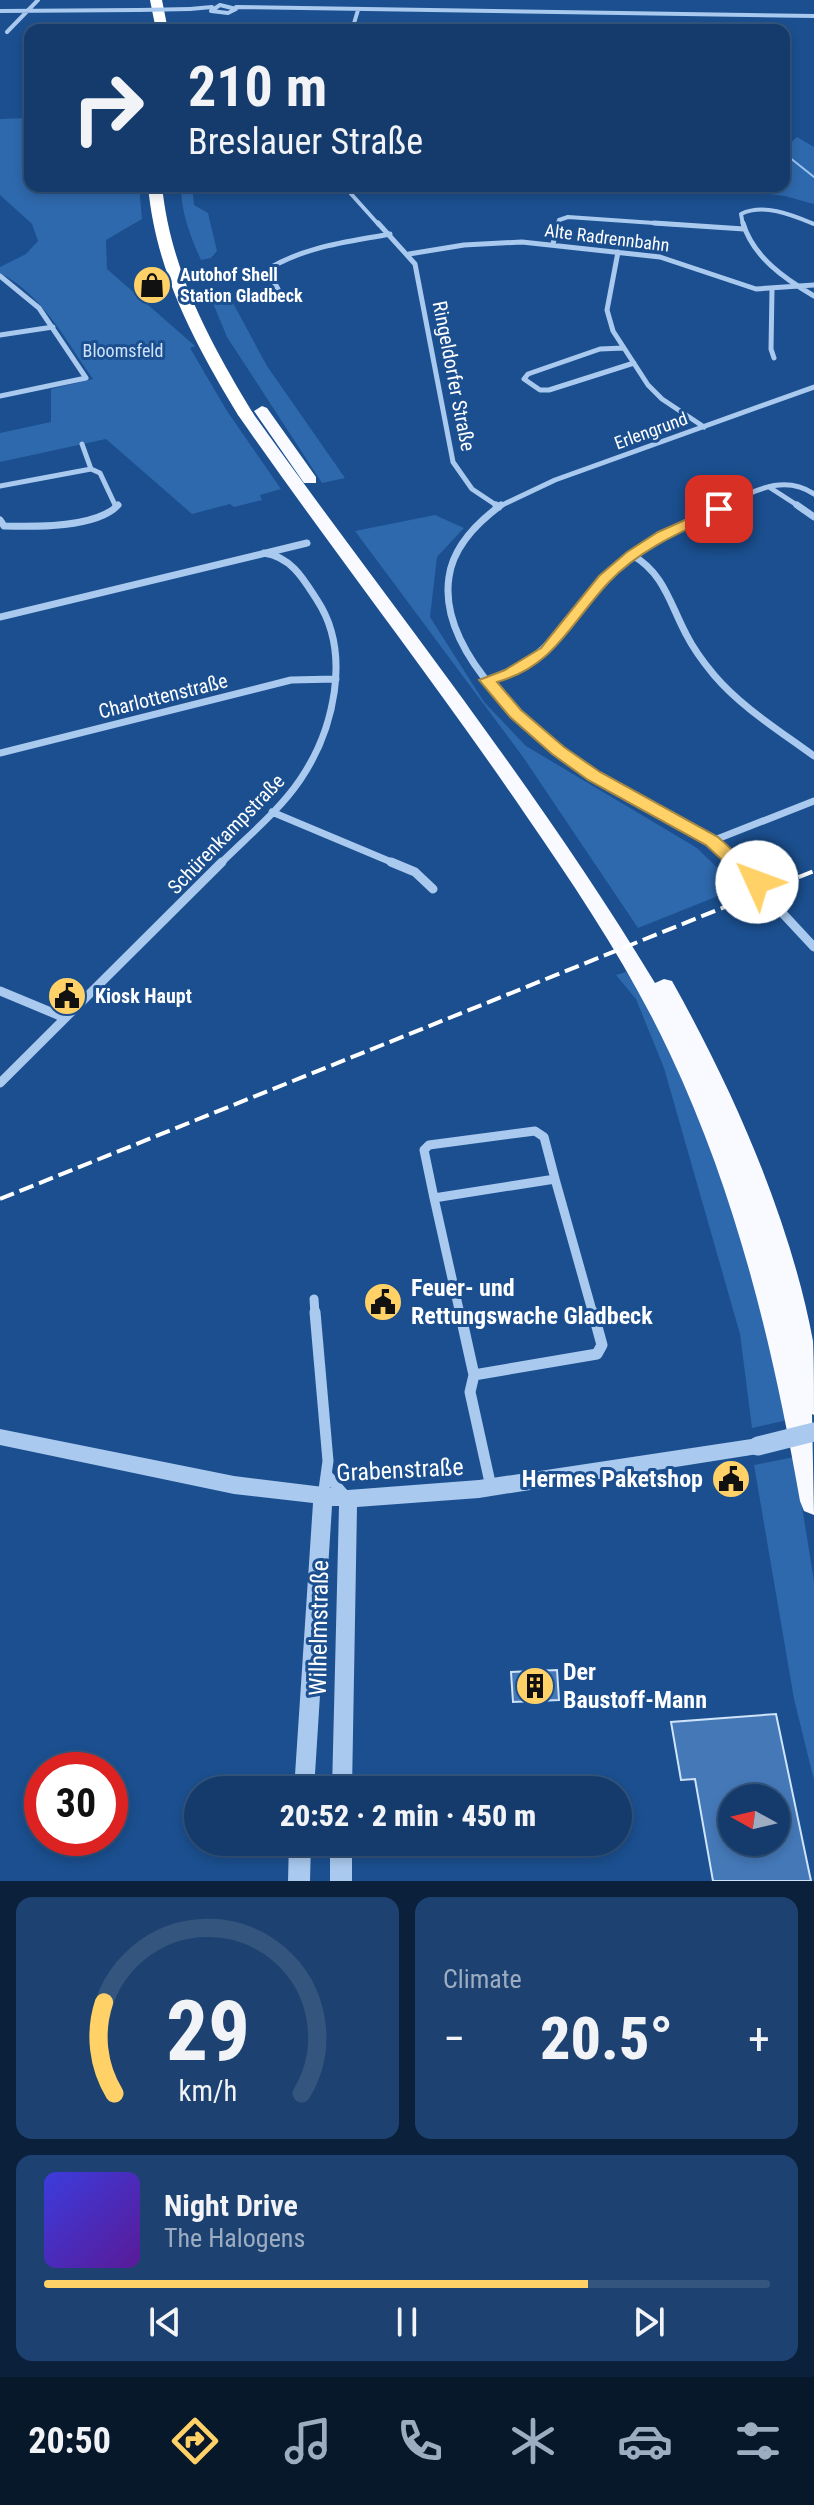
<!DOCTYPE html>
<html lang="en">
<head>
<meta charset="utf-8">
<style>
	body { margin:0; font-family:"Roboto Condensed",sans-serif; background:#1d4271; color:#f1f3f6; height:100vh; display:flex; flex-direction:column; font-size:30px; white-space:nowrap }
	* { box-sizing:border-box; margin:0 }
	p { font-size:26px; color:#9dadc1 }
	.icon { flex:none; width:44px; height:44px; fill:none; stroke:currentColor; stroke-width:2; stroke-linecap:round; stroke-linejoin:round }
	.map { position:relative; height:1881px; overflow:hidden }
	.sheet { display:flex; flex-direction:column; gap:16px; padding:16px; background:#0b203b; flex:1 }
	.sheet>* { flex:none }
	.banner { position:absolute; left:24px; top:24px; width:766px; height:168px; border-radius:16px; box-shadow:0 4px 12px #0003,0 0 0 2px #33557e; background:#143b6b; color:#f1f3f6; overflow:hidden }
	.needle { width:52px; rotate:278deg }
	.controls { position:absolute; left:718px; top:1784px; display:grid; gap:16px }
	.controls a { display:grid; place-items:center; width:72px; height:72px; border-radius:50%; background:#143b6b; box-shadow:0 4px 12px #0003,0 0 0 2px #33557e; font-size:40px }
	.speed { position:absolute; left:24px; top:1752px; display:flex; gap:16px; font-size:40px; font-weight:700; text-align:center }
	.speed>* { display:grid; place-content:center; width:104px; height:104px; border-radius:50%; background:#143b6b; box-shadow:0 4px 12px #0003,0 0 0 2px #33557e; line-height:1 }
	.speed .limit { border:12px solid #d22; background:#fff; color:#111 }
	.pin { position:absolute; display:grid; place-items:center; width:68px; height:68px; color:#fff; margin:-34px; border-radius:16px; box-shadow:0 4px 12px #0006 }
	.me { position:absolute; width:88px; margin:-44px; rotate:313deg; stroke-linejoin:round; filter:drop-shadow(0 0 6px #0008) }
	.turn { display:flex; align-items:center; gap:28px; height:168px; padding:0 32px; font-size:36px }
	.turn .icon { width:104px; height:104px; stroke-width:2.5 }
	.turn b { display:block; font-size:56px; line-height:68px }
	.big { font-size:60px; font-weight:800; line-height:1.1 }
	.sheet .widget { flex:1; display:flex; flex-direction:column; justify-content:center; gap:12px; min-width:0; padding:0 28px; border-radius:16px; background:#1d4271 }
	.sheet .dial { align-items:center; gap:0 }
	.dial svg { height:208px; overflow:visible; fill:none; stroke:#33557e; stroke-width:7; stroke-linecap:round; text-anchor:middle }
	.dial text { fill:#f1f3f6; stroke:none }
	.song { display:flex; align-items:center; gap:24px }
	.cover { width:96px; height:96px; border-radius:12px; background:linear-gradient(135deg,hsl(240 70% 55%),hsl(270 70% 35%)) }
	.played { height:8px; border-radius:4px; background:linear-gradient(90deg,#ffd166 75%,#33557e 75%) }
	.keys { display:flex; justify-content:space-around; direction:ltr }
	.heat { display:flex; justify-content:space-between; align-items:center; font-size:44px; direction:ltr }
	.sheet .tiles { flex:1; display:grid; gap:16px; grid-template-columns:1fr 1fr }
	.widget:last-child { grid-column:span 2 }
	.trip { position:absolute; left:184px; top:1776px; width:448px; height:80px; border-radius:40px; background:#143b6b; box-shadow:0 4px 12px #0003,0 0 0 2px #33557e; font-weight:800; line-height:80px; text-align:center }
	.menu { display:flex; height:128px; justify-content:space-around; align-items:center; background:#08182b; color:#9dadc1 }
	.menu .icon { width:56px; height:56px }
	.menu .current { color:#ffd166 }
	.menu b { font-size:36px; color:#f1f3f6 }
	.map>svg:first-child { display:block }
	.green { fill:#2e69ad }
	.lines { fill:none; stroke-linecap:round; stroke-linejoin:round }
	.stream { stroke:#9cc4f0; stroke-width:2 }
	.building { fill:#4478b7; stroke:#cfe3fa; stroke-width:2; fill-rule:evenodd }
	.minor-far4 { stroke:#a9c9ee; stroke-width:4 }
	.minor-far3 { stroke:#a9c9ee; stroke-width:5 }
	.minor-far2 { stroke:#a9c9ee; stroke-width:7 }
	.minor-far1 { stroke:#a9c9ee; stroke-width:9 }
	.minor { stroke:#a9c9ee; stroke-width:11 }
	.tertiary { fill:#a9c9ee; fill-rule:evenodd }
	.trunk { fill:#f8faff; fill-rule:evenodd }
	.motorway { fill:#fff; fill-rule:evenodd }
	.rail { stroke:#fff; stroke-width:4; stroke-dasharray:15 6; stroke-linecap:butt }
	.minor-bridge { stroke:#a9c9ee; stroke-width:4 }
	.tertiary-bridge { stroke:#a9c9ee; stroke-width:19 }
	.route { fill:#ffd166; stroke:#a68842; stroke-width:2 }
	.labels { text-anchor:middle; stroke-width:6; stroke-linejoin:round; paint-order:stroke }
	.far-street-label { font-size:18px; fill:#fff; stroke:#1b4f8f }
	.far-poi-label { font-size:18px; font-weight:bold; fill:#fff; stroke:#1b4f8f; text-anchor:start }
	.far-park-label { font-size:18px; fill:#cfe3fa; stroke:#1b4f8f }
	.street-label { font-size:20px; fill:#fff; stroke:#1b4f8f }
	.poi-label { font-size:20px; font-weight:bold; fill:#fff; stroke:#1b4f8f; text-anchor:start }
	.near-poi-label { font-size:24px; font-weight:bold; fill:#fff; stroke:#1b4f8f; text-anchor:start }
	.near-street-label { font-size:24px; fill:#fff; stroke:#1b4f8f }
</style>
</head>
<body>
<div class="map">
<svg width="814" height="1881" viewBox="0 0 814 1881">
	<rect width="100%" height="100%" fill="#1b4f8f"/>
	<path class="green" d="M30 118V186H139L142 219 106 240 107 269 195 346 190 348 227 411 281 489 260 495 262 500 234 507 230 504 192 514 106 439 0 462V433L51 422V389L93 379C66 341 43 295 0 273V267L26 254 38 241 32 224 0 195V119Z
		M797 137 814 147V204L785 196 735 190 737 186H784V149Z
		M181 186H192L194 205 208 213 217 251 211 258 201 260C190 236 181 212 181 186Z
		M226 290 267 366 345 478 322 483 227 337 208 291Z
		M435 515 464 528 437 557 430 617 484 702 526 746 697 848 738 888 638 928 523 757 355 531Z
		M626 972C715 1105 750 1266 788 1420L752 1428 740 1334 664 1068 636 999 616 975Z
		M794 1457 814 1581V1780L794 1699 754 1465Z"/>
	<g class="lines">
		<path class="stream" d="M784 153 814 177"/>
	</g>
	<path class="building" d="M557 1670 559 1700 513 1702 511 1672Z
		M776 1714 811 1881H713L695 1779 681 1780 671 1722ZM732 1798H776V1842H732Z"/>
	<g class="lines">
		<path class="minor-far4" d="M220 5 236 9 228 13 211 11Z
			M236 7 814 16
			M190 9 212 7
			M0 11 139 10
			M352 30 358 10
			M7 32 38 0
			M344 186 379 225
			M558 225 559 220 568 217 683 225
			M743 225 741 214C764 203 792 215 814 224"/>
		<path class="minor-far3" d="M378 223 415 264 453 462 472 489 499 507
			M654 223 744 229
			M743 223C753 257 785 279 814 296
			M553 244 558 223
			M618 252 607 310 613 331 648 385 662 399 704 427
			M409 254 464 245 522 242 660 257 756 289 814 285
			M0 276 39 308 86 378 0 396
			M278 289 270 275V268C307 246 348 242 390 234
			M772 290 771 349 774 358
			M0 335 53 327
			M624 348 600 349 528 374 524 379 540 390H549L634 363
			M82 444 91 469
			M0 486 91 469 100 473 116 507
			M769 487 800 507
			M498 507 555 480 814 387
			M718 507C750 494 782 472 814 494"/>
		<path class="minor-far2" d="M496 505 499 507
			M501 505C478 522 453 547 449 577 437 654 536 738 593 775 642 807 694 824 737 864
			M797 505 814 517
			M0 520 4 526C34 527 97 528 118 505
			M632 555C664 573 670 604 686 634 693 648 704 663 714 675 741 707 780 731 814 756
			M0 617 307 543
			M487 680C559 655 557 623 606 577 639 546 682 523 722 505
			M0 753 291 680 336 679
			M272 812 396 864
			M712 841 814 801
			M220 864C247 837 279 811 300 780 334 730 352 653 317 600 303 578 291 557 264 553"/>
		<path class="minor-far1" d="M391 862 415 872 433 889
			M735 862 814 947
			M0 991 65 1018
			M0 1083 222 862
			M434 1198 424 1150 429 1145 535 1131 544 1137 555 1179
			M314 1299 315 1314
			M460 1314 434 1198 555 1179 593 1314"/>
		<path class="minor" d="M315 1312 328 1461 323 1497
			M460 1312 474 1375 597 1354 602 1345 593 1312
			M474 1375 470 1392 491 1487
			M327 1475 345 1496"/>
		<path class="tertiary" d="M0 1429 234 1476 348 1490 479 1480 758 1438 764 1440 767 1446 764 1452 758 1454 479 1498 357 1507 352 1790H332L339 1506H332L314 1790H294L313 1503 234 1494 0 1445Z
			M289 1842H311L310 1881H288Z
			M330 1842H352V1881H330Z"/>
		<path class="trunk" d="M262 406 267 408 316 477V483H304L254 411Z
			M246 410 252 412C387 601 534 783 655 983L664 979 672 981C733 1090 790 1218 813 1341 814 1364 814 1391 814 1415L812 1414 814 1515 804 1511 800 1501C773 1347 737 1196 670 1054 631 970 578 891 525 814 433 679 332 550 238 415Z"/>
		<path class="motorway" d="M150 0H162L168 30H156Z
			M148 186H162C171 272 210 342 254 415L252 419 246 420 238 415C194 342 156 272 148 186Z"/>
		<path class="rail" d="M0 1199 814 871"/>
		<path class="minor-bridge" d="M139 10 190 9"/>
		<path class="tertiary-bridge" d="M758 1446 814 1432"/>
	</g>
	<path class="route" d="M719 505 724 506V512C683 531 640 549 609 582 571 622 555 666 497 682L521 710 564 747 600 772 718 837 763 878 766 882 763 887H751L706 845 588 780 552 754 510 717 479 680 505 670 541 648 599 576 627 552 658 532Z"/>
	<defs>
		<symbol id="shop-disc" viewBox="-11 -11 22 22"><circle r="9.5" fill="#ffd166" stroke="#1b4f8f"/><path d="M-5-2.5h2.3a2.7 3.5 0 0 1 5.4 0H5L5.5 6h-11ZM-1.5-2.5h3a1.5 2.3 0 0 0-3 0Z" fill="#111"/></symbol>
		<symbol id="civic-disc" viewBox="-11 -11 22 22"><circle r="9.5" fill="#ffd166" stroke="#1b4f8f"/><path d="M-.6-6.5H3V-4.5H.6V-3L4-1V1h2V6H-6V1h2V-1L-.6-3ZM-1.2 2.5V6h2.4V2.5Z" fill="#111"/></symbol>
		<symbol id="building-disc" viewBox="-11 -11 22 22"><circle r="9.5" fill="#ffd166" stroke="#1b4f8f"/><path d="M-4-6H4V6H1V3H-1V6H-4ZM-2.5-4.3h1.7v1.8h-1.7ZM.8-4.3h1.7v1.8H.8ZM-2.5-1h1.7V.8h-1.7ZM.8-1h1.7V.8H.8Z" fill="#111"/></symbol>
	</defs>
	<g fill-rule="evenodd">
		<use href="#shop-disc" x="130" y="263" width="44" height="44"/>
		<use href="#civic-disc" x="45" y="974" width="44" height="44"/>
		<use href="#civic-disc" x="361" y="1280" width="44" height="44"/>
		<use href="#civic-disc" x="709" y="1457" width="44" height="44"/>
		<use href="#building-disc" x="513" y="1664" width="44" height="44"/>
	</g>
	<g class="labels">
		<g class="far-street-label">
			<text transform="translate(607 238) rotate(7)" y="6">Alte Radrennbahn</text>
			<text transform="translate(651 431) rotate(-20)" y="6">Erlengrund</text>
		</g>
		<g class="far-poi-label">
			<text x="180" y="281">Autohof Shell<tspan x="180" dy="21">Station Gladbeck</tspan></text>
		</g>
		<g class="far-park-label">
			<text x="123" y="357">Bloomsfeld</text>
		</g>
		<g class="street-label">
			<text transform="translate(454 376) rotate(79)" y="7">Ringeldorfer Straße</text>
			<text transform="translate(163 696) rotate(-14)" y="7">Charlottenstraße</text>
			<text transform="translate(226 834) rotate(-46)" y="7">Schürenkampstraße</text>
		</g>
		<g class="poi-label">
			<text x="95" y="1003">Kiosk Haupt</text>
		</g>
		<g class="near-poi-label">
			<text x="411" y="1296">Feuer- und<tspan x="411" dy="28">Rettungswache Gladbeck</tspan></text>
			<text x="703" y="1487" text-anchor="end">Hermes Paketshop</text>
			<text x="563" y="1680">Der<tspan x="563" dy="28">Baustoff-Mann</tspan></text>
		</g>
		<g class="near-street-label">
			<text transform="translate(400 1470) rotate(-3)" y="8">Grabenstraße</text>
			<text transform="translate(319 1628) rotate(-89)" y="8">Wilhelmstraße</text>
		</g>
	</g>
</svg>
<div class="controls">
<a><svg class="needle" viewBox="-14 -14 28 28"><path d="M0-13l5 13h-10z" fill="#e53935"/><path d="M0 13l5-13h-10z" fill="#9dadc1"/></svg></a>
</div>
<div class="speed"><div class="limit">30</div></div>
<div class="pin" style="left:719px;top:509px;background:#d93025"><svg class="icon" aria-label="arrive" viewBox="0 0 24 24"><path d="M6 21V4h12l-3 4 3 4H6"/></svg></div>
<svg class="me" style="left:757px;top:882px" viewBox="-20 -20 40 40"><circle r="19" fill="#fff"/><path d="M0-13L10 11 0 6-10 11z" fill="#ffd166"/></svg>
<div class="trip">20:52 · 2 min · 450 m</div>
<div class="banner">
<div class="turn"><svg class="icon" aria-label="right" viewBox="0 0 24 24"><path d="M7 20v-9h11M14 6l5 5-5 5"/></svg><div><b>210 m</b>Breslauer Straße</div></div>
</div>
</div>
<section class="sheet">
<div class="tiles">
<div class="widget dial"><svg viewBox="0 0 100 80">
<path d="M14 69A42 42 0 1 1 86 69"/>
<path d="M14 69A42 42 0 0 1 10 34" stroke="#ffd166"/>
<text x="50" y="56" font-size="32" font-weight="700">29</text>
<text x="50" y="72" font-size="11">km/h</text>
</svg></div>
<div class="widget"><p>Climate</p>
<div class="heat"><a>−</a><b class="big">20.5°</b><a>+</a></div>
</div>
<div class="widget">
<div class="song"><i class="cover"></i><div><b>Night Drive</b><p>The Halogens</p></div></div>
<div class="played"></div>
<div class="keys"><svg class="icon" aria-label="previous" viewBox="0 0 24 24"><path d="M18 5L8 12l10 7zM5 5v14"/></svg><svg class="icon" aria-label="pause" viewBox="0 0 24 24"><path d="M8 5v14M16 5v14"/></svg><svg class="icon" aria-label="next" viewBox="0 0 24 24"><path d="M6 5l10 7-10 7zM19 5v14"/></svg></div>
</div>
</div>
</section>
<nav class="menu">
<b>20:50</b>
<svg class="icon current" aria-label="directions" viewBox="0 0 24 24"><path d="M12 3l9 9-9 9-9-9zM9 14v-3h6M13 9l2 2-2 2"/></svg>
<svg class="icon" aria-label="music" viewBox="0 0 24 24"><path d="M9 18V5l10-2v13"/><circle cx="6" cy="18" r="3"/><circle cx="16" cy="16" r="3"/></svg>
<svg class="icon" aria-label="phone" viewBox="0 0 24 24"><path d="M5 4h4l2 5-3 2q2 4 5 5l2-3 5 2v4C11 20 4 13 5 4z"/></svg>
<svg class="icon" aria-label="climate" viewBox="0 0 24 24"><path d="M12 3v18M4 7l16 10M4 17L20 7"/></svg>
<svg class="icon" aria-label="car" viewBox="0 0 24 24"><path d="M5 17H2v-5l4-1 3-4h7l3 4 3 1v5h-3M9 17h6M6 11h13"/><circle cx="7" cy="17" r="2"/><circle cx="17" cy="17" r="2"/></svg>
<svg class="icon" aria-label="filters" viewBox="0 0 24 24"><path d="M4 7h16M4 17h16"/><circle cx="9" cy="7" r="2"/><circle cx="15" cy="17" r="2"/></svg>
</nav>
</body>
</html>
